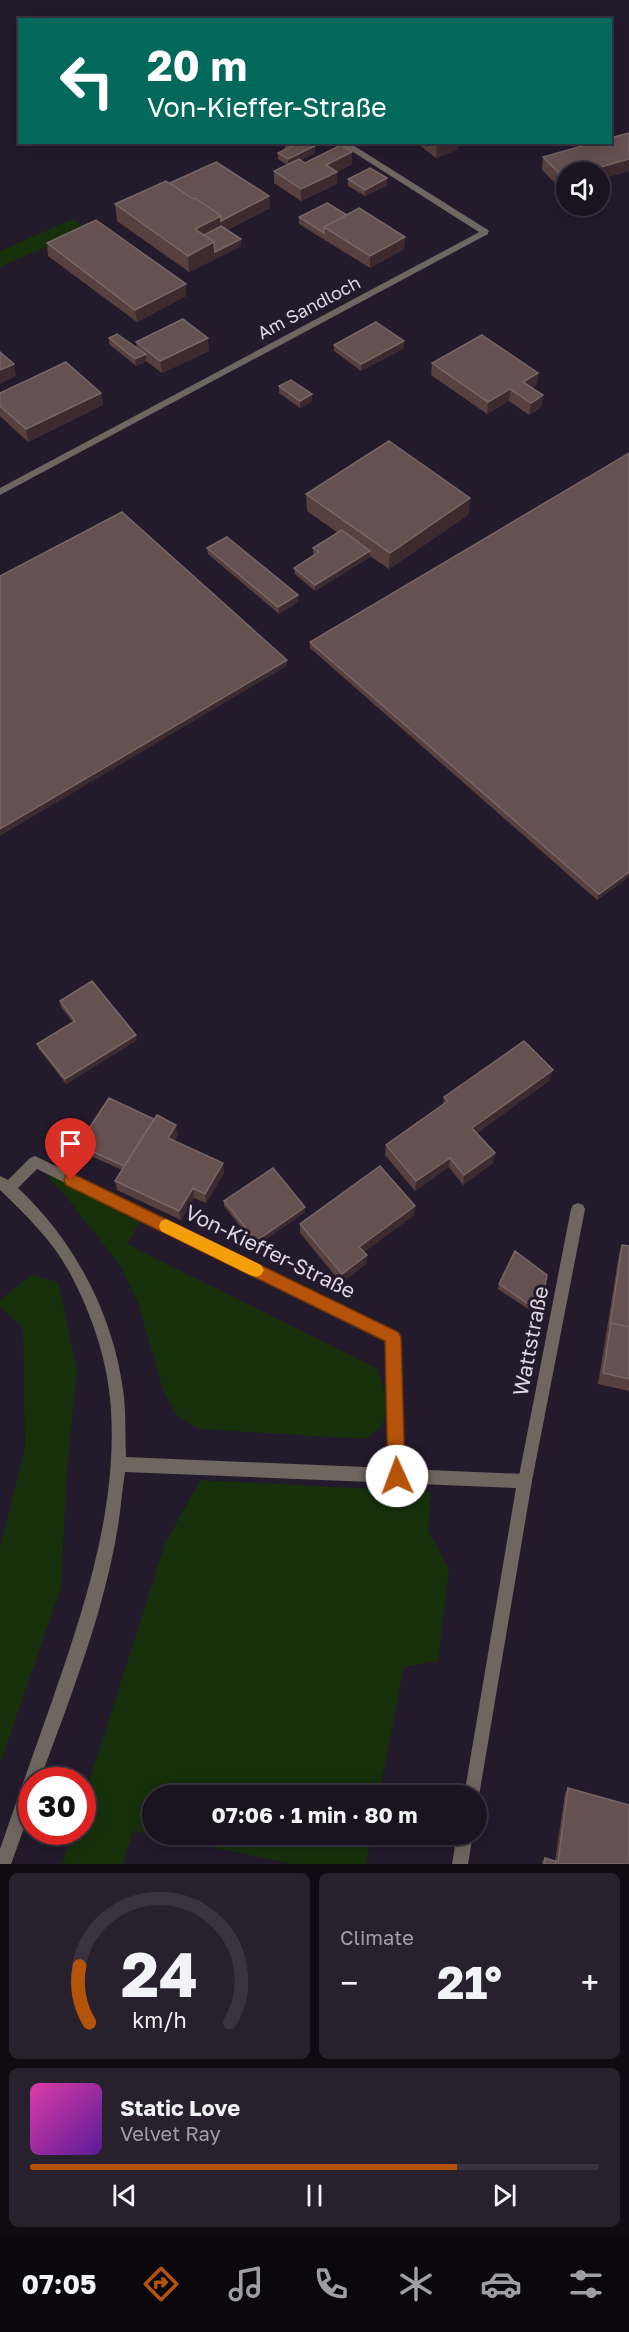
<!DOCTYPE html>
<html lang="en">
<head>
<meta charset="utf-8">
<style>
	body { margin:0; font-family:"Golos Text",sans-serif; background:#27212e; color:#f1f3f6; height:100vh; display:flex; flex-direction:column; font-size:22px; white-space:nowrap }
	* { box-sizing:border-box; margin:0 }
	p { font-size:20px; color:#9f9ea5 }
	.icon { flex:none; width:33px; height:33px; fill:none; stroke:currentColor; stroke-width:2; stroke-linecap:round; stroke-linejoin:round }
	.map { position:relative; height:1864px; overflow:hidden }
	.drawer { display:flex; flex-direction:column; gap:9px; padding:9px; background:#0e0b12; flex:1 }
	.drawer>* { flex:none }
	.top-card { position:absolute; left:18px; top:18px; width:594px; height:126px; border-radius:0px; box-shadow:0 3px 15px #0003,0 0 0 2px #38333f; background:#00695c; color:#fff; overflow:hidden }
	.fabs { position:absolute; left:556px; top:162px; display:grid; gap:12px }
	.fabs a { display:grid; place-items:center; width:54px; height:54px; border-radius:50%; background:#1a1421; box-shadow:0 3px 15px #0003,0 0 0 2px #38333f; font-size:30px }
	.speed { position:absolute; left:18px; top:1767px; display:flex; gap:12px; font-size:30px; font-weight:700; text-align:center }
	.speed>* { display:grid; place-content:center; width:78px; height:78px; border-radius:50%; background:#1a1421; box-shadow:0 3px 15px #0003,0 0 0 2px #38333f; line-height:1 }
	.speed .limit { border:9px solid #d22; background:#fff; color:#111 }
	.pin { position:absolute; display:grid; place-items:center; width:51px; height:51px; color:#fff; margin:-62px -26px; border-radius:50% 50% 50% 0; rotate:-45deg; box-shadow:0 0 6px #0007 }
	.pin .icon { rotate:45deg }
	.me { position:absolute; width:66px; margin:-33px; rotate:358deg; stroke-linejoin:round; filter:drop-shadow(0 0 4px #0008) }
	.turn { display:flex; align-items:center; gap:21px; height:126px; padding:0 30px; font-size:27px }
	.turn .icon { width:78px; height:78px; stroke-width:2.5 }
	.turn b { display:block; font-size:42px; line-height:51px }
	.big { font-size:45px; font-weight:700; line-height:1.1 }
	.drawer .widget { flex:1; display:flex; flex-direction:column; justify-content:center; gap:9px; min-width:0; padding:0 21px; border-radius:9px; background:#27212e }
	.drawer .dial { align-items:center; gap:0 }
	.dial svg { height:156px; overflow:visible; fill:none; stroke:#38333f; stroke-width:7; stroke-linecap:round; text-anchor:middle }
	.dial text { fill:#f1f3f6; stroke:none }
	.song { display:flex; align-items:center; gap:18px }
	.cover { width:72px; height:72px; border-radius:9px; background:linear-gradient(135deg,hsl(320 70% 55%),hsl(270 70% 35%)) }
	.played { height:6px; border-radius:3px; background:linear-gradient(90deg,#b45309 75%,#38333f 75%) }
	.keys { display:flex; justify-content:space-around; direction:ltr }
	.heat { display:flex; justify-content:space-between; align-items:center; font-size:33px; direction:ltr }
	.drawer .tiles { flex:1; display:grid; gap:9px; grid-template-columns:1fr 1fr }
	.widget:last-child { grid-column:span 2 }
	.trip { position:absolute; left:142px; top:1785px; width:345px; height:60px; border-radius:30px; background:#1a1421; box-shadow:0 3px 15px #0003,0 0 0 2px #38333f; font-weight:700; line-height:60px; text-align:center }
	.menu { display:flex; height:96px; justify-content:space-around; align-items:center; background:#0a080d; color:#9f9ea5 }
	.menu .icon { width:42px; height:42px }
	.menu .on { color:#b45309 }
	.menu b { font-size:27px; color:#f1f3f6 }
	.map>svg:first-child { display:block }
	.green { fill:#16300c }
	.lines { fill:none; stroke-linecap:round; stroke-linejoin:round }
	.lane { fill:#706660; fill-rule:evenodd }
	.street { fill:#706660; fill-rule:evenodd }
	.wall { fill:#57403d }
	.shaded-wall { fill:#3c2a2f }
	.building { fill:#65514f; stroke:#786666; stroke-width:1.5 }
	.route { fill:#b45309; stroke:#753606; stroke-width:1.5 }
	.slow { fill:#f59e0b }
	.labels { text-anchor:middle; stroke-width:6; stroke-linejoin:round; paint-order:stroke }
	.far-street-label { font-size:18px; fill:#ddd7e3; stroke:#231a2c }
	.street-label { font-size:21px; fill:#ddd7e3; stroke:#231a2c }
</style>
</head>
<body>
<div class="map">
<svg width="629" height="1864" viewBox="0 0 629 1864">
	<rect width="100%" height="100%" fill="#231a2c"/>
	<path class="green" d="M73 219 88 229 0 267V251Z
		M35 1162 144 1215 127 1244 377 1368C383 1385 392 1409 381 1426 378 1431 370 1435 365 1439L199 1429 178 1416 164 1393 138 1303 119 1264 68 1199Z
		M32 1275 58 1282 77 1369 67 1470 61 1587 0 1764V1549L25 1449 23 1328 0 1307V1300Z
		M200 1480 431 1492 428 1531 449 1568 438 1661 404 1667 379 1795 153 1796V1834L372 1835 366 1864H293L133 1831 123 1864H62L72 1832H82L83 1801 165 1544Z"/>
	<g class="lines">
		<path class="lane" d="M348 142 488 230 489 232 482 234 339 143Z
			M578 1203 583 1205 585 1209 532 1481 530 1486 525 1488 520 1486 518 1481 571 1209 573 1205Z"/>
		<path class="street" d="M485 229 488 230V234L0 495V488Z
			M35 1156 398 1332 400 1337 404 1469 525 1474 530 1476 532 1481 478 1802 477 1796H464L516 1488 125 1472C122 1490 121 1508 118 1526 104 1613 70 1698 40 1780H32V1806L11 1864H0V1849C17 1800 34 1752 51 1704 85 1606 120 1502 110 1398 106 1356 91 1314 72 1277 55 1243 27 1216 0 1190V1176L8 1180 30 1158ZM37 1169 386 1341 389 1468 126 1457C125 1437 126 1417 124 1397 115 1318 76 1242 18 1188Z
			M457 1834H473L468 1864H452Z"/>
	</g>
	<path class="wall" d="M285 142H309L315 153 301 160 305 163 352 164 336 172 337 184 301 201 274 183V171L287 165 278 159V153L286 148H285Z
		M419 142H469L458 147 457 150 436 158 419 145Z
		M543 157 629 171 600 179V172L562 190 542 170Z
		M348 179 387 185 365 196 348 186Z
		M269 196 270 208 227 230 241 246 189 272 117 221 115 204Z
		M347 215 405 237 404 249 370 268 299 224V217Z
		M47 243 186 296 137 322 48 256Z
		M109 338 137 348 136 342 209 351 162 373 146 361 136 366 109 344Z
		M404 341V348L361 371 334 351V345Z
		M432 363 538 373 537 385 532 388 543 395 541 407 529 415 509 401 487 414 431 375Z
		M279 386 312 394V401L300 408 279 393Z
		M0 393H101L103 405 28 442 0 416Z
		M306 494 470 498 468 515 389 569 370 556V557L315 591 295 574 294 568 315 555 313 554V548L338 533 307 511Z
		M207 548 298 602 279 614 208 554Z
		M310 642 629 877 597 900 310 648Z
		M60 1001 137 1040 66 1084 39 1049 37 1044 73 1022 61 1007Z
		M550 1080 477 1133 493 1163 463 1185 449 1167 415 1191 385 1155 386 1145 443 1104 444 1097Z
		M178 1135 174 1141 223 1163 224 1173 206 1203 194 1198 181 1220 117 1190 115 1181 122 1170 80 1151 78 1145Z
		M224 1201 305 1207V1212L256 1246 224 1206Z
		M415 1206 414 1215 364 1252 367 1255 366 1264 341 1283 300 1233V1224Z
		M622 1245 629 1246V1391L598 1384 619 1254Z
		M499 1284 540 1312 539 1316 498 1289Z
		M568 1788 629 1864H542V1861L545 1858 555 1861 565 1793Z"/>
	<path class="shaded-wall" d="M437 142H469L458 147 457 150 436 158Z
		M315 146V153L288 166V159Z
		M352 152V164L326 177V165Z
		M629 159V171L600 179V172H583Z
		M337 172V184L301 201V189Z
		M567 177V189L562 190 564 178Z
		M387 178V185L365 196V190Z
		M269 196 270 208 201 243 195 229 221 216Z
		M405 237 404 249 370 268V256Z
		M241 239V246L189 272 188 256 214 242Z
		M186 284V296L137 322 135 310Z
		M208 338 209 351 162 373 160 361Z
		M404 341V348L361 371V364Z
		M146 354V361L136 366 135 359Z
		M14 364 16 376 0 384V370Z
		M538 373 537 385 521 394 523 382Z
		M510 389 509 401 487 414 488 402Z
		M101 393 103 405 28 442 26 429Z
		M312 394V401L300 408V401Z
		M543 395 541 407 529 415 531 403Z
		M470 498 468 515 389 569 390 553Z
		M370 551V557L315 591V585Z
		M298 595V602L279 614 278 607Z
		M287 660V666L0 836V829Z
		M629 872V877L597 900 599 894Z
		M136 1035 137 1040 66 1084 65 1079Z
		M553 1070 550 1080 470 1138 472 1128Z
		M176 1125 178 1135 170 1148 168 1138Z
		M495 1153 493 1163 463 1185 464 1175Z
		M450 1158 449 1167 415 1191 416 1181Z
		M223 1163 224 1173 206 1203 205 1194Z
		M193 1188 194 1198 181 1220 179 1211Z
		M415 1206 414 1215 359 1256V1247Z
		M305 1207V1212L256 1246V1241Z
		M367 1255 366 1264 341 1283 342 1274Z"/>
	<path class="building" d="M629 133V159L583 172H567V177L564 178 543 157 596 142H610V138Z
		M288 142H309L315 146 288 159 278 153 292 146Z
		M341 145 352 152 326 165 337 172 301 189 274 171 299 159 305 163Z
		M216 162 269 196 221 221V216L195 198 193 199 170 183Z
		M370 168 387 178 365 190 348 179Z
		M166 181 193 199 195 198 221 216 195 229 214 242 188 256 115 204Z
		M327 203 347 215 324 227V233L299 217Z
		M359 208 405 237 370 256 324 227Z
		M96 220 186 284 135 310 47 243Z
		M221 226 241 239 215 252 214 242 204 235Z
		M183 319 208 338 160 361 136 342Z
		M376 322 404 341 361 364 334 345Z
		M117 334 146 354 135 359 109 338Z
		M482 335 538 373 523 382 543 395 531 403 510 389 488 402 432 363Z
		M0 352 14 364 0 370Z
		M66 362 101 393 26 429 0 406V393Z
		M291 380 312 394 300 401 279 386Z
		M389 441 470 498 390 553 306 494Z
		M629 453V872L599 894 310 642Z
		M122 512 287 660 0 829V576Z
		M342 530 370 551 315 585 294 568 319 552 313 548Z
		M227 537 298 595 278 607 207 548Z
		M92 981 136 1035 65 1079 37 1044 75 1021 60 1001Z
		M524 1041 553 1070 472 1128 495 1153 464 1175 450 1158 416 1181 386 1145 448 1101 444 1097Z
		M109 1098 154 1119 124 1166 78 1145Z
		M157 1115 176 1125 168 1138 223 1163 205 1194 193 1188 179 1211 115 1181Z
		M380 1166 415 1206 359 1247 367 1255 342 1274 300 1224Z
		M273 1168 305 1207 256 1241 224 1201Z
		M622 1245 629 1246V1327L611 1323 610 1326Z
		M515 1251 547 1275 540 1312 499 1284Z
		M611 1323 629 1327V1379L603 1373Z
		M568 1788 629 1805V1864H544L545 1858 558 1862Z"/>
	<path class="route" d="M71 1173 398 1332 401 1337 405 1476 403 1482 397 1485 391 1482 388 1476 385 1341 66 1185 64 1180 66 1175Z"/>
	<path class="slow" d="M166 1219 261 1265 264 1270 261 1275 256 1277 250 1275 161 1231 159 1226 161 1221Z"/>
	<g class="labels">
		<g class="far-street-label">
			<text transform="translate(309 308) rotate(-28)" y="6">Am Sandloch</text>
		</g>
		<g class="street-label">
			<text transform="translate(270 1252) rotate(26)" y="7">Von-Kieffer-Straße</text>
			<text transform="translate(531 1341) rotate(-79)" y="7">Wattstraße</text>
		</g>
	</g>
</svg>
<div class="fabs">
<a><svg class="icon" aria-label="sound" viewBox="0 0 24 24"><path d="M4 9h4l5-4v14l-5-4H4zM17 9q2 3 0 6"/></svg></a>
</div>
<div class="speed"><div class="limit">30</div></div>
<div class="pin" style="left:71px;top:1180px;background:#d93025"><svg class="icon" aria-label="arrive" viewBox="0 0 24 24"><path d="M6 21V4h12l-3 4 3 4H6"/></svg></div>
<svg class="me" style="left:397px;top:1476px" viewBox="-20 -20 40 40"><circle r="19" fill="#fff"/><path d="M0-13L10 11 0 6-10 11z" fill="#b45309"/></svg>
<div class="trip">07:06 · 1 min · 80 m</div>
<div class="top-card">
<div class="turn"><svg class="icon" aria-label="left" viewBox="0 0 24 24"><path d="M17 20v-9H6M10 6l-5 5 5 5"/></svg><div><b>20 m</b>Von-Kieffer-Straße</div></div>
</div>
</div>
<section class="drawer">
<div class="tiles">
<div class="widget dial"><svg viewBox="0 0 100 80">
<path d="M14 69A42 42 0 1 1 86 69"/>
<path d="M14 69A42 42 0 0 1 9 40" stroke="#b45309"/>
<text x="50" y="56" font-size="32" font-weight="700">24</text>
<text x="50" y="72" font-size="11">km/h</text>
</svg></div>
<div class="widget"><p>Climate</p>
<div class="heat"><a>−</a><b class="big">21°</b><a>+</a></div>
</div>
<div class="widget">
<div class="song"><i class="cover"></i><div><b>Static Love</b><p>Velvet Ray</p></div></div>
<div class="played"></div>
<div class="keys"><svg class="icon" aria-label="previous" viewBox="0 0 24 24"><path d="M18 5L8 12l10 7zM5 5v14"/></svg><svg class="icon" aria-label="pause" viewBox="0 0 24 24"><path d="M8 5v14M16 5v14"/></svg><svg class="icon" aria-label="next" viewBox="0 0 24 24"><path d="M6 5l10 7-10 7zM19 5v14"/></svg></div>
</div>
</div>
</section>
<nav class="menu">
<b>07:05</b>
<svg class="icon on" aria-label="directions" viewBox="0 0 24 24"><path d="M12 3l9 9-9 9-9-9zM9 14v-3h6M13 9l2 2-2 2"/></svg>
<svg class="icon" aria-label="music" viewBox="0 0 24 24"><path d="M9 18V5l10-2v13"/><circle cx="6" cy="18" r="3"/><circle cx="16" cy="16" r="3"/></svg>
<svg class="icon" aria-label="phone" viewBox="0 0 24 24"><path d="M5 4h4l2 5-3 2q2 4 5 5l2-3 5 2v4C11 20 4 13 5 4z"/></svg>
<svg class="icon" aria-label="climate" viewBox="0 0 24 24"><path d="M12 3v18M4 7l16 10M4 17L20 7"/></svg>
<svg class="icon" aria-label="car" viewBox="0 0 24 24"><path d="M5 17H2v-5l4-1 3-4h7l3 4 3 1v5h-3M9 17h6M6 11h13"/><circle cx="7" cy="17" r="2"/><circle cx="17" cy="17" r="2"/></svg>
<svg class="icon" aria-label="filters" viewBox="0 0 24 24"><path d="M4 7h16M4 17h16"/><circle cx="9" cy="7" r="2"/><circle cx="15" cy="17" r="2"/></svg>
</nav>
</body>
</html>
